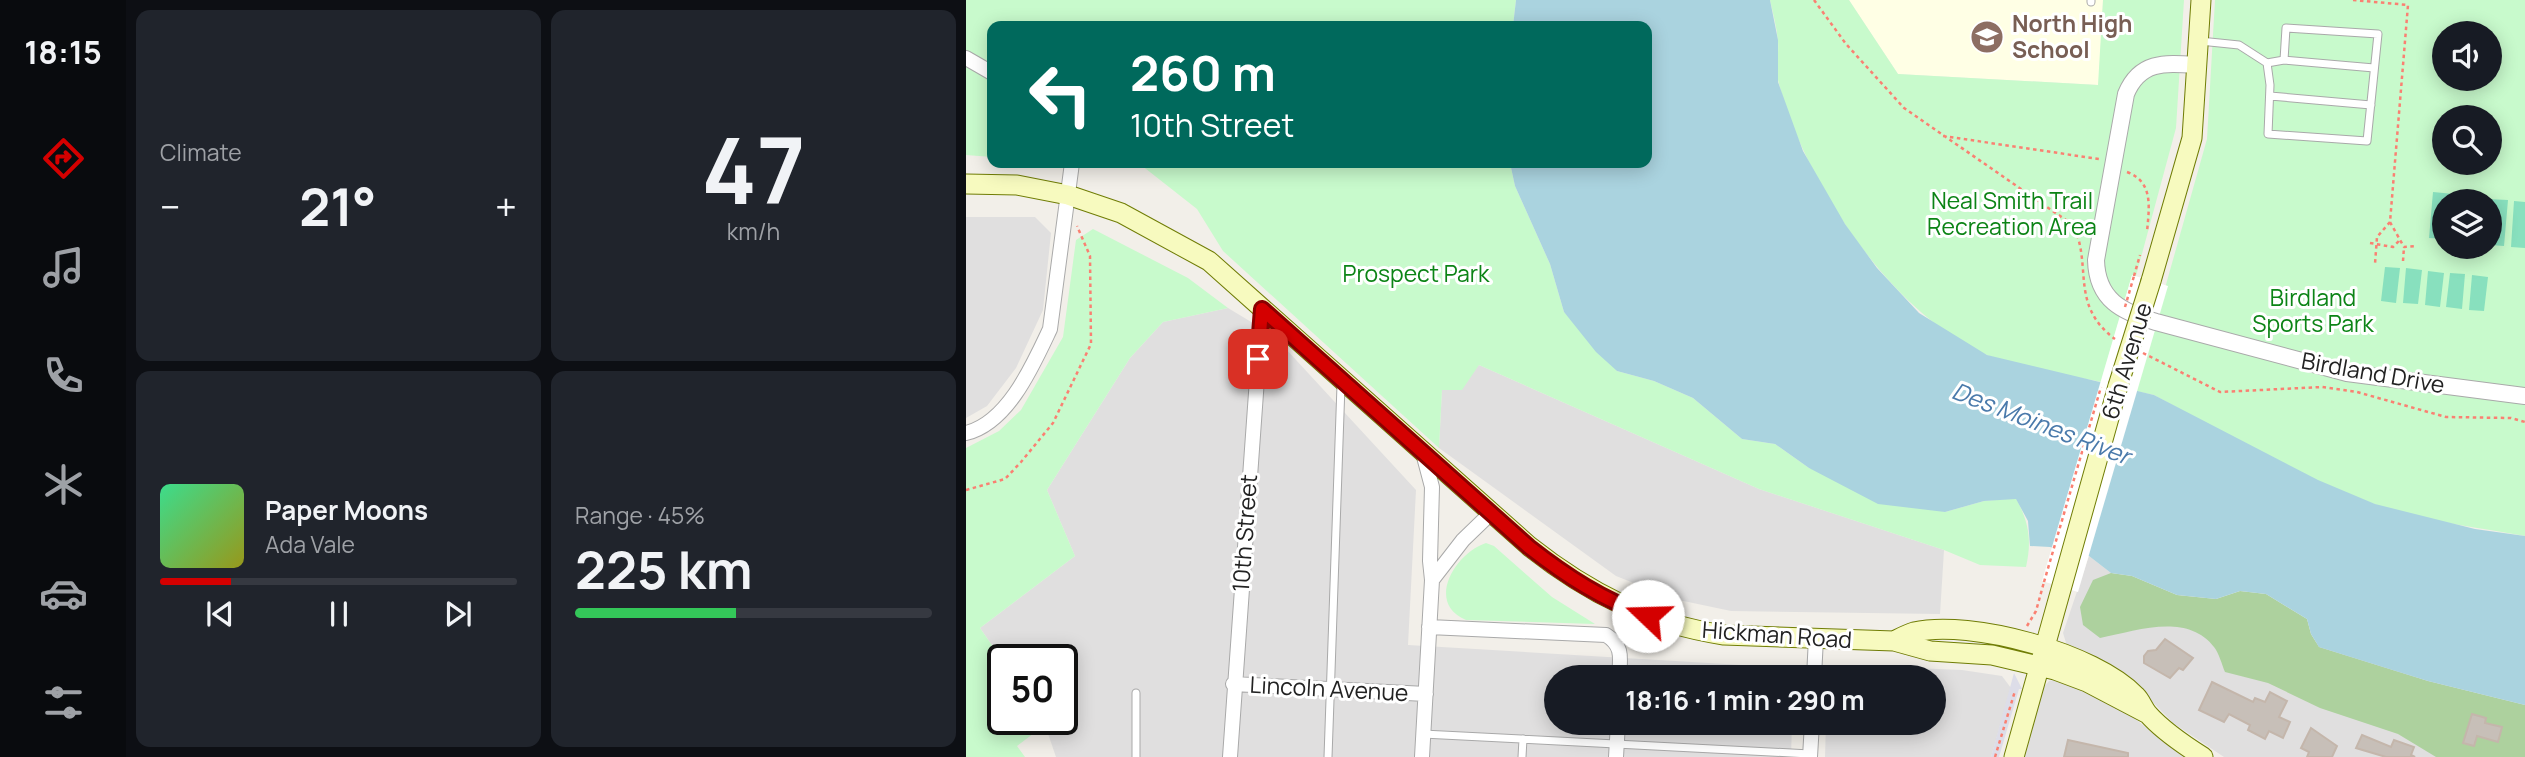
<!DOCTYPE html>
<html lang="en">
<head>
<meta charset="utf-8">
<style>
	body { margin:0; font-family:Manrope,sans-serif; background:#20242c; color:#f1f3f6; height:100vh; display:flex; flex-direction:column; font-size:26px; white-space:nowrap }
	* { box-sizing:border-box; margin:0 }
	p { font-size:23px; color:#9ea1a6 }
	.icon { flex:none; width:38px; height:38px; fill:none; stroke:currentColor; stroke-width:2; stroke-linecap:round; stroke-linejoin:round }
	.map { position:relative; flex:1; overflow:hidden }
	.details { display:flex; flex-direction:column; gap:10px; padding:10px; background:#0d0f14; width:840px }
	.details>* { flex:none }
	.top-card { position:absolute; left:21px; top:21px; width:665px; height:147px; border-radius:14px; box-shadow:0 4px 18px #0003; background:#00695c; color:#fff; overflow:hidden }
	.tools { position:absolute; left:1466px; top:21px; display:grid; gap:14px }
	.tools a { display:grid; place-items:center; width:70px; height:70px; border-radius:50%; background:#171b24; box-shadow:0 4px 18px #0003; font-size:35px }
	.speed { position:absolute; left:21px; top:644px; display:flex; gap:14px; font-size:35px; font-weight:700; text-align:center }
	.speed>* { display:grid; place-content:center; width:91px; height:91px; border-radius:50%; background:#171b24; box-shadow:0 4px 18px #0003; line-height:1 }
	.speed .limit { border:4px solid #111; border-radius:10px; background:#fff; color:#111 }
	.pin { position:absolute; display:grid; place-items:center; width:60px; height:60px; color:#fff; margin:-30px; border-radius:14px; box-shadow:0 4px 10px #0006 }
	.me { position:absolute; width:77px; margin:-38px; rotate:291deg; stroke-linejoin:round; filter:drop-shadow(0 0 5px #0008) }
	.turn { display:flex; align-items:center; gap:24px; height:147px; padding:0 28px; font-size:32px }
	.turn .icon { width:91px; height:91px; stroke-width:2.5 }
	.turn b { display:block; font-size:49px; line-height:60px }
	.big { font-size:52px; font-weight:700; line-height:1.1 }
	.details .tile { flex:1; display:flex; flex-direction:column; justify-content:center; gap:10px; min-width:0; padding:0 24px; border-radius:14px; background:#20242c }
	.details .dial { align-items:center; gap:0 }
	.dial b { font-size:91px; line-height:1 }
	.song { display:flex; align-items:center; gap:21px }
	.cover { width:84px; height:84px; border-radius:10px; background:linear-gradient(135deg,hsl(150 70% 55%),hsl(60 70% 35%)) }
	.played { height:7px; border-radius:4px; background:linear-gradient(90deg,#d40000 20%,#363941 20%) }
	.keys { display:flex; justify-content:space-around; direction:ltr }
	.heat { display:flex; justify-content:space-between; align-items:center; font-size:38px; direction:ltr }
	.charge { height:10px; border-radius:5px; background:linear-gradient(90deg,#34c759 45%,#363941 0) }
	.details .tiles { flex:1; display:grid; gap:10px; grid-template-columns:repeat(2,1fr) }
	.trip { position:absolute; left:578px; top:665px; width:402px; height:70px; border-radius:35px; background:#171b24; box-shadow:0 4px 18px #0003; font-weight:700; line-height:70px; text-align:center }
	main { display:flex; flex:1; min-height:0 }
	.menu { display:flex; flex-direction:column; width:126px; justify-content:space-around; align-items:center; background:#090b0e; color:#9ea1a6 }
	.menu .icon { width:49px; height:49px }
	.menu .selected { color:#d40000 }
	.menu b { font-size:32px; color:#f1f3f6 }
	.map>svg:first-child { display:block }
	.residential { fill:#e0dfdf }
	.education { fill:#ffffe5 }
	.forest { fill:#add19e }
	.park { fill:#c8facc; fill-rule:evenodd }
	.pitch { fill:#88e0be }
	.plaza { fill:#dddde8 }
	.water { fill:#aad3df }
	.pier { fill:#fff }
	.building { fill:#c7bfb8; stroke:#c4b6ab; stroke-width:2 }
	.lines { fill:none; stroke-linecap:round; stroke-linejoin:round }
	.service-casing { stroke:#a9a9a9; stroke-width:9 }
	.minor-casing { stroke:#a9a9a9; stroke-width:16 }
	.tertiary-casing { stroke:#a9a9a9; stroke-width:18 }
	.secondary-casing { stroke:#707d05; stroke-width:21 }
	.path { stroke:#fa8072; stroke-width:2.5; stroke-dasharray:3.5 3.5; stroke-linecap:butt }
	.service { stroke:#fff; stroke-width:7 }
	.minor { stroke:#fff; stroke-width:14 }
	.tertiary { stroke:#fff; stroke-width:16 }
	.secondary { stroke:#f7fabf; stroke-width:19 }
	.secondary-bridge-casing { stroke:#707d05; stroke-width:21; stroke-linecap:butt }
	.path-bridge { stroke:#fa8072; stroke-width:2.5; stroke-dasharray:3.5 3.5; stroke-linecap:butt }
	.secondary-bridge { stroke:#f7fabf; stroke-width:19 }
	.route-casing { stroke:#8a0000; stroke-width:18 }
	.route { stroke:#d40000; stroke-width:12 }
	.labels { text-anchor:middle; stroke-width:6; stroke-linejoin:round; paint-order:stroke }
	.education-label { font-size:23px; font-weight:bold; fill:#785e54; stroke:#fff; text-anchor:start }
	.park-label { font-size:23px; fill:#0c8416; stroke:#fff }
	.street-label { font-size:23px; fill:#222; stroke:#fff }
	.water-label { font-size:24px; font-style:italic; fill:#4a7aab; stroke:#fff }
</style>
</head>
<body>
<main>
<nav class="menu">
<b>18:15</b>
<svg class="icon selected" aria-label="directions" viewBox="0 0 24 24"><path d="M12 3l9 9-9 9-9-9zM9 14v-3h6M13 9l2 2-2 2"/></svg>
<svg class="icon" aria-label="music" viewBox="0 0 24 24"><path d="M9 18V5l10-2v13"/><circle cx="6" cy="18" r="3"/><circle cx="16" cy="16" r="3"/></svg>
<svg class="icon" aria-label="phone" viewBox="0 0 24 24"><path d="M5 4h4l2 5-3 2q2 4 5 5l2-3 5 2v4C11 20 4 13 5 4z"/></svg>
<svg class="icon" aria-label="climate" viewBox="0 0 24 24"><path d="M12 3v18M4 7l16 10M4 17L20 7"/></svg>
<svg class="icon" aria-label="car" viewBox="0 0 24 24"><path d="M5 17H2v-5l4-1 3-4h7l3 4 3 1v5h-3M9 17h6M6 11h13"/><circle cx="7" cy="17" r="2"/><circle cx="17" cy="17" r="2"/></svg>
<svg class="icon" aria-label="filters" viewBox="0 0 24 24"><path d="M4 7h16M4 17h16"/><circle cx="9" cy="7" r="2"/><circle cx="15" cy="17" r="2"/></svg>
</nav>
<section class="details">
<div class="tiles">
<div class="tile"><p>Climate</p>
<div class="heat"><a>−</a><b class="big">21°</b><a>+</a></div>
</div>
<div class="tile dial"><b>47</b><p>km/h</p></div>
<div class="tile">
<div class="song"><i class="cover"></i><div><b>Paper Moons</b><p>Ada Vale</p></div></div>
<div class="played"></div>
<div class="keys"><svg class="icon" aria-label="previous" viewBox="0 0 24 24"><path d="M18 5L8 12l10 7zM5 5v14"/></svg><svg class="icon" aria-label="pause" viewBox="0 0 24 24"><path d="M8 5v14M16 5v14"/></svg><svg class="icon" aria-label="next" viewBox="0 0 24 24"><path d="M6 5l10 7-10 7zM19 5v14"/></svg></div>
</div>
<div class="tile"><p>Range · 45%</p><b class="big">225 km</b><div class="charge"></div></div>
</div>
</section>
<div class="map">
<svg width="1559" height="757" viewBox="0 0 1559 757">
	<rect width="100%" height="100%" fill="#f2efe9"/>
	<path class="residential" d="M0 217H69L85 233 77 310 50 368 21 406 0 418Z
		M262 308 307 335 450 490 442 645 828 668V677H590V723H826L825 757H90L77 719H96V660L37 661 14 628 109 556 81 490 164 358 197 322Z
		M513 365 793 489 978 550 974 614 765 611 708 599 650 576 473 448 476 389Z
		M1123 556 1145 573 1462 681 1559 705V757H1258L1207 723 1179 694 1101 646 1097 633Z
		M873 665 996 670 1036 676 1045 688 1025 757H859L860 723H968V677H863L864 670Z
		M1092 679 1150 704 1218 757H1057L1077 688 1083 681Z"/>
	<path class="education" d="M883 0H1137L1133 85 932 74Z"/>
	<path class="forest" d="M1145 573 1166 576 1211 595 1250 599 1274 591 1300 594 1341 619 1345 634 1353 647 1462 681 1559 705V757H1470L1432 734 1354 708 1302 683 1259 672C1256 665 1253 653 1248 647 1221 612 1170 631 1134 638L1117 625 1114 607 1127 580Z"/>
	<path class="park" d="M0 0H550L547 26H26V157L0 155Z
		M804 0H883L932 74 1132 85 1137 0H1218L1210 128 1170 276H1166L1135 382C1100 374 1054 369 1021 355 925 314 839 182 813 84 809 71 813 55 812 42 811 28 807 14 804 0Z
		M1249 0H1559V536C1509 527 1456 521 1408 504 1331 477 1259 433 1188 395L1170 391 1241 139ZM1479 33H1524V79H1479ZM1479 117H1524V163H1479ZM1479 201H1524V247H1479Z
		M134 163H544L549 186 584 264 598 312 651 371 688 381 727 398 776 439 809 444 843 468 979 512 1018 501 1050 498C1063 523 1066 540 1060 567L1014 565 978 550 793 489 513 365 496 390H476L473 448 257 251 231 209 175 165Z
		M127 229 222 278 262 308 197 322 164 358 81 490 109 556 14 628 37 661V719H77L80 724 51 746 59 757H0V448L33 431 55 410 97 337 110 240Z
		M520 543 528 546 586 597 629 624 500 620C459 603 489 553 520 543Z"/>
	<path class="pitch" d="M1467 192 1488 194 1487 201H1479V239L1463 238Z
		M1521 199 1542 200 1538 246 1524 245V201Z
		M1548 201 1559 202V248L1545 247Z
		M1419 267 1434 268 1430 303 1415 301Z
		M1440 268 1456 270 1452 304 1437 303Z
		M1462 271 1478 273 1474 307 1459 305Z
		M1484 273 1499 274 1496 309 1480 307Z
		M1506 275 1522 277 1518 311 1503 310Z"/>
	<path class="plaza" d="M1048 673 1056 689H1053L1033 757H1025Z"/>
	<path class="water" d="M550 0H804L812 40V82L837 151 879 224 911 268 953 313 1021 355 1188 395 1352 480 1409 504 1509 529 1559 536V705L1462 681 1353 647 1345 634 1341 619 1300 594 1274 591 1250 599 1211 595 1166 576 1145 573 1123 556 1084 547 1064 546 1062 521 1050 499 1018 501 979 512 912 504 843 468 809 444 776 439 727 398 688 381 651 371 630 352 598 312 584 264 549 186 544 163H681V26H547Z"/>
	<path class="pier" d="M1166 275 1202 286 1112 592 1076 581Z"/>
	<path class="building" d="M1199 639 1227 658 1217 670 1213 668 1204 678 1178 663V656L1182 651 1190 650Z
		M1246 682 1287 702 1289 698 1299 702 1304 692 1321 701 1313 717 1324 722 1317 738 1303 731 1299 739 1282 730 1284 725 1263 714 1258 722 1233 710Z
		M1506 714 1520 718 1519 723 1536 727 1532 742 1511 736 1508 746 1497 743Z
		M1345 728 1371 746 1366 757H1341L1343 752 1335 748Z
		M1396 735 1425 747 1428 740 1448 747 1445 755 1449 757H1420L1390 748Z
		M1102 740 1162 753V757H1098Z"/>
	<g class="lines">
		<defs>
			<path id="service" d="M1125 2V0
				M1234 41 1273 45 1301 63 1304 85 1302 134 1401 141 1412 34 1320 28 1318 60 1301 63
				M1318 60 1408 68
				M1304 96 1405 105
				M457 734 844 754
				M170 757V693
				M362 757 375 385
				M556 757 557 739"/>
			<path id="minor" d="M0 58 26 73
				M0 433C42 423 67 365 84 329L106 163
				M466 580 497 540 525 513
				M463 627 640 635C658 646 654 659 653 677
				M848 677 850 638
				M267 684 460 694
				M264 757 296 309
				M456 757 466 580 464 561 466 487 457 453
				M650 757 652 723
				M844 757 846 723"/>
			<path id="tertiary" d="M1232 65C1200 63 1174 60 1160 94L1130 260C1131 300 1156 312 1190 322L1381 373 1559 396"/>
			<path id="secondary" d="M0 184 51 185 102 195 155 213 243 261 563 546C621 592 683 624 758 635L928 641 964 651 1026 655 1089 670 1121 682 1182 714
				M1185 281 1226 138 1235 0
				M928 641C934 638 941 634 948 632 1005 619 1129 653 1170 696 1175 701 1177 708 1182 714 1197 731 1218 745 1237 757
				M1048 757 1152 386"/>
		</defs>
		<use href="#service" class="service-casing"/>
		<use href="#minor" class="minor-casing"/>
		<use href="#tertiary" class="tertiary-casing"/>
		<use href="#secondary" class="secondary-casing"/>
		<path class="path" d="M848 0 880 44 938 108 1107 225C1127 265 1103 305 1149 339
			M1387 0 1442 5 1424 222 1411 237 1409 264
			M977 136 1133 159
			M1161 172C1188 182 1183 208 1181 232
			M1424 222 1438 247 1451 246
			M1404 243 1427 247 1433 241
			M1437 261 1438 247
			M1168 276 1174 255
			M1177 353 1254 392 1356 387 1391 392 1480 417 1545 418 1559 422
			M0 490 39 479 55 462 87 423 125 344 124 256 111 226
			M1061 626 1070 611 1078 582
			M1029 757 1049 691"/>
		<use href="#service" class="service"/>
		<use href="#minor" class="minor"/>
		<use href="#tertiary" class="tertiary"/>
		<use href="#secondary" class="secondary"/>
		<defs>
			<path id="secondary-bridge" d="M1152 386 1185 281"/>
		</defs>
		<use href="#secondary-bridge" class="secondary-bridge-casing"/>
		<path class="path-bridge" d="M1159 307 1168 276
			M1078 582 1135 387"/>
		<use href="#secondary-bridge" class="secondary-bridge"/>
	</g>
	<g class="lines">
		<defs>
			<path id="route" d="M292 359 296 309 563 547C600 576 637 600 682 616"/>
		</defs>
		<use href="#route" class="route-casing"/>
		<use href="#route" class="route"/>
	</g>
	<defs>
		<symbol id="school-disc" viewBox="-11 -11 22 22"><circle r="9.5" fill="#8d6e63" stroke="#fff"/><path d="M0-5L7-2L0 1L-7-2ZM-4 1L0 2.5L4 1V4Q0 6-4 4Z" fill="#fff"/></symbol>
	</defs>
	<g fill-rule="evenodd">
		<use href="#school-disc" x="1002" y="18" width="38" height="38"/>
	</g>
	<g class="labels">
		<g class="education-label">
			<text x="1046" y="32">North High<tspan x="1046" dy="26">School</tspan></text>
		</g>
		<g class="park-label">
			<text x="1046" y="209">Neal Smith Trail<tspan x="1046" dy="26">Recreation Area</tspan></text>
			<text x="450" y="282">Prospect Park</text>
			<text x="1347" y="306">Birdland<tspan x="1347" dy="26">Sports Park</tspan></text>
		</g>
		<g class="street-label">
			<text transform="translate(1161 361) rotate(-73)" y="8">6th Avenue</text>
			<text transform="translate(1407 373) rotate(10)" y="8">Birdland Drive</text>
			<text transform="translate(279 533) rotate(-86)" y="8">10th Street</text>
			<text transform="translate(811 635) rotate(4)" y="8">Hickman Road</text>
			<text transform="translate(363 689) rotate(3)" y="8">Lincoln Avenue</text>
		</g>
		<g class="water-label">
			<text transform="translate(1075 424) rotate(21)" y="8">Des Moines River</text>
		</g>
	</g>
</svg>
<div class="tools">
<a><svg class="icon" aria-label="sound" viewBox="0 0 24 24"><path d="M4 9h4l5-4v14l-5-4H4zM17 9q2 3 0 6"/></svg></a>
<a><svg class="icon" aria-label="search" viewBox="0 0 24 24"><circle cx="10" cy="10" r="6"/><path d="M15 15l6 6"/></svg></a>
<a><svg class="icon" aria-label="layers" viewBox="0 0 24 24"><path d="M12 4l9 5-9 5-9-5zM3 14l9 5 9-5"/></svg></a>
</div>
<div class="speed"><div class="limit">50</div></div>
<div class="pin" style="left:292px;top:359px;background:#d93025"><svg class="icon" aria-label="arrive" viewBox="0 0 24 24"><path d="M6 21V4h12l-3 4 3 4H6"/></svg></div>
<svg class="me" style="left:682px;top:616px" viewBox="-20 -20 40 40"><circle r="19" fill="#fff"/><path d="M0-13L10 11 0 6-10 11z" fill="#d40000"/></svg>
<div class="trip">18:16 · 1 min · 290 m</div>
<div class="top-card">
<div class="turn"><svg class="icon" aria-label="left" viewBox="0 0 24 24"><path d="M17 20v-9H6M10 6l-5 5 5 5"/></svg><div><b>260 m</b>10th Street</div></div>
</div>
</div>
</main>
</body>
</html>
